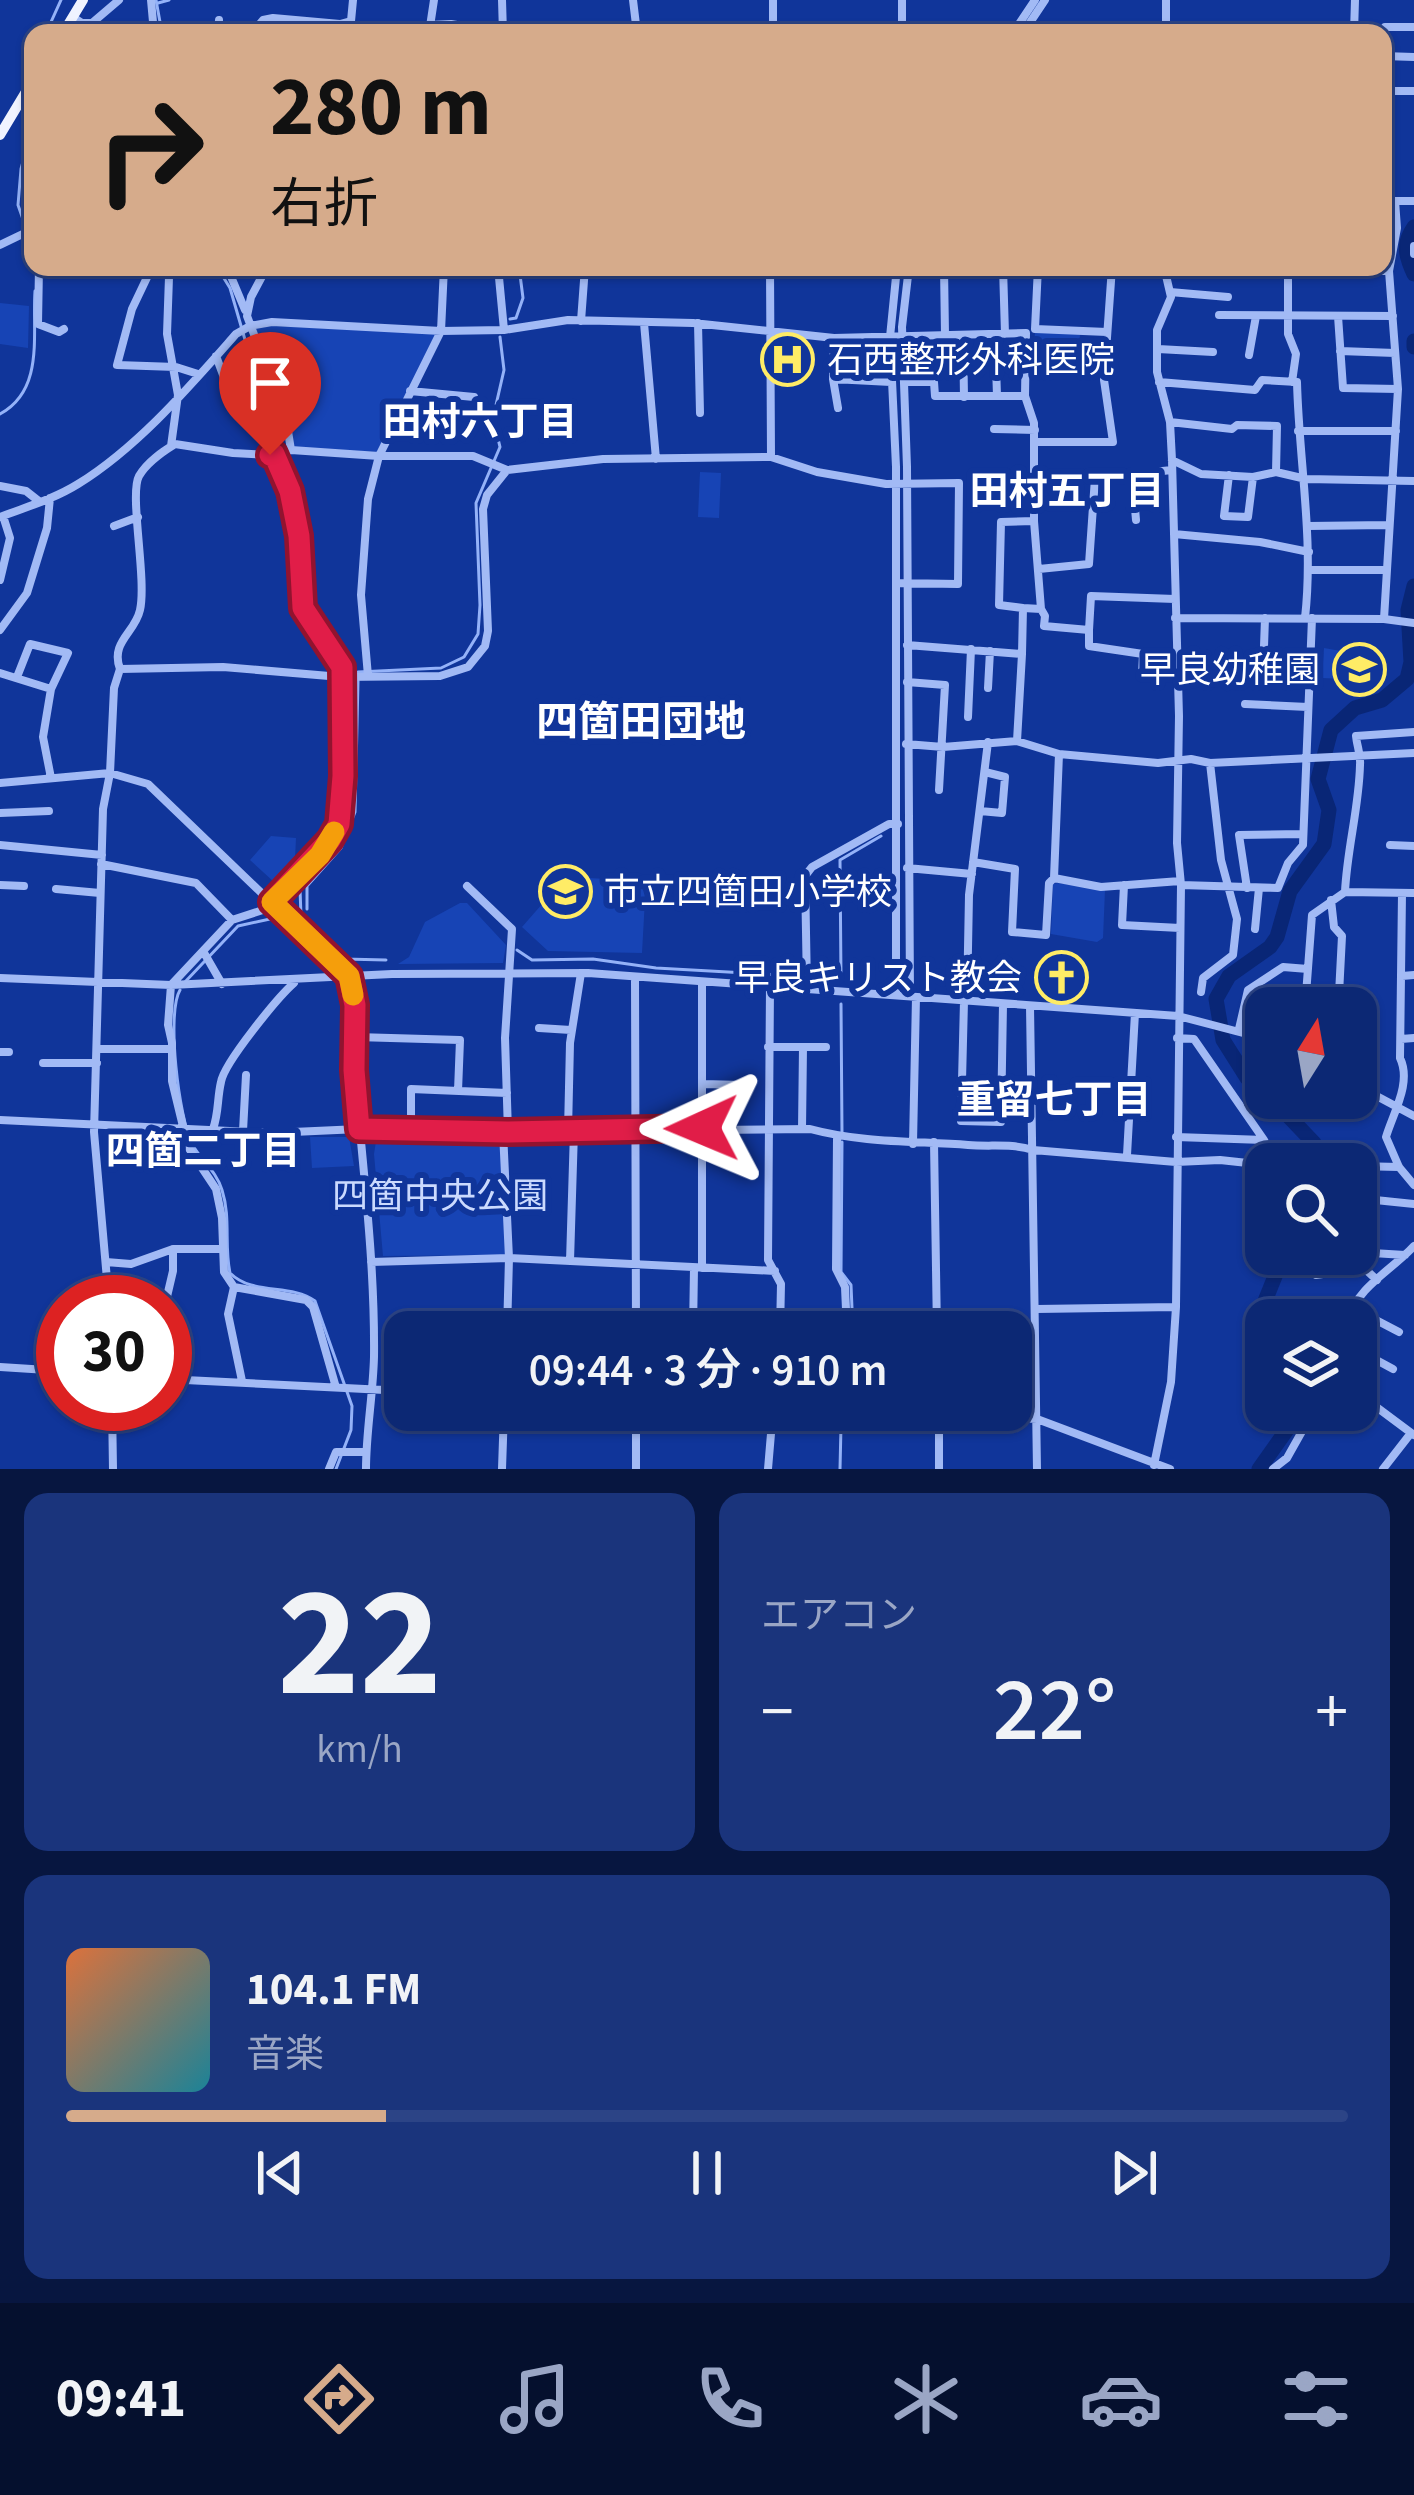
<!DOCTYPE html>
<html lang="ja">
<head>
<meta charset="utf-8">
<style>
	body { margin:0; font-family:"Source Sans 3","Noto Sans JP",sans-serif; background:#1a347c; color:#f1f3f6; height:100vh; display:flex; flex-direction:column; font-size:45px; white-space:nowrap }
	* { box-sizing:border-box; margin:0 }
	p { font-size:39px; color:#9aa6c5 }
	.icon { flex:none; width:66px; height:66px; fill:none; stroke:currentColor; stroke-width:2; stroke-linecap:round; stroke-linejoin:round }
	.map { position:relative; height:1469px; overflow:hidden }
	.details { display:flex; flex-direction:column; gap:24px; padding:24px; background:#071640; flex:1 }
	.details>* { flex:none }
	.banner { position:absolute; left:24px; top:24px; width:1368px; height:252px; border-radius:24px; box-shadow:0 3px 9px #0004,0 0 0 3px #2c4486; background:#d6ab8b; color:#111; overflow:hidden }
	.needle { width:78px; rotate:11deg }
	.controls { position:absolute; left:1245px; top:987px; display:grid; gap:24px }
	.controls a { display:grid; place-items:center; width:132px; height:132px; border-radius:24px; background:#0c2874; box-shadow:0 3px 9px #0004,0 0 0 3px #2c4486; font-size:60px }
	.speed { position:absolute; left:36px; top:1275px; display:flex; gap:24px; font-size:60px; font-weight:700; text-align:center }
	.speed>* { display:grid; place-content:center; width:156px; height:156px; border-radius:50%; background:#0c2874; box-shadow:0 3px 9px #0004,0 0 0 3px #2c4486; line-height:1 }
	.speed .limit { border:18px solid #d22; background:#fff; color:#111 }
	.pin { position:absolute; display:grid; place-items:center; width:102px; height:102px; color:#fff; margin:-123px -51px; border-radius:50% 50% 50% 0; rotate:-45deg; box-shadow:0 0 12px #0007 }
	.pin .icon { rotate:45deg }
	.me { position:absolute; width:132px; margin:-66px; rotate:269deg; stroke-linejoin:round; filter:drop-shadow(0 0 9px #0008) }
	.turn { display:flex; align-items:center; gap:42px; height:252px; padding:0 48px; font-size:54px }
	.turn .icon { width:156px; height:156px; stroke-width:2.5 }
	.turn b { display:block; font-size:84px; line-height:102px }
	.big { font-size:90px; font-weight:600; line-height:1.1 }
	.details .widget { flex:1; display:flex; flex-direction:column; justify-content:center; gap:18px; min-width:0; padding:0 42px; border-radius:24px; background:#1a347c }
	.details .dial { align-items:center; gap:0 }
	.dial b { font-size:156px; line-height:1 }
	.song { display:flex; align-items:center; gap:36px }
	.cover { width:144px; height:144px; border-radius:18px; background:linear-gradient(135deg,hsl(20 70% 55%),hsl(190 70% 35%)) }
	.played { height:12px; border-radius:6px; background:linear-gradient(90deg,#d6ab8b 25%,#2c4486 25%) }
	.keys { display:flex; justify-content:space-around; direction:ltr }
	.heat { display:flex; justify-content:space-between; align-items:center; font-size:66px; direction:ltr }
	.details .tiles { flex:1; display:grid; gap:24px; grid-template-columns:1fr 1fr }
	.widget:last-child { grid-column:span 2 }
	.trip { position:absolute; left:384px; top:1311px; width:648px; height:120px; border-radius:24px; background:#0c2874; box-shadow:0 3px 9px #0004,0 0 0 3px #2c4486; font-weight:600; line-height:120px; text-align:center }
	.tab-bar { display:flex; height:192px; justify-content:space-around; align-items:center; background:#05102e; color:#9aa6c5 }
	.tab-bar .icon { width:84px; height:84px }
	.tab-bar .active { color:#d6ab8b }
	.tab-bar b { font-size:54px; color:#f1f3f6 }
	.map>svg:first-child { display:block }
	.green { fill:#1744b5 }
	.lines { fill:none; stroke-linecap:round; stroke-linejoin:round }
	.stream { stroke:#94b2f8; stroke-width:3 }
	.river { stroke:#092676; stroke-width:15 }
	.minor { stroke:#a2baf5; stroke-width:8 }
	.major { stroke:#f0f3ff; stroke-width:10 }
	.route-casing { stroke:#92132f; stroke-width:30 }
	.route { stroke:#e11d48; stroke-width:21 }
	.slow { stroke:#f59e0b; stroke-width:21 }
	.labels { text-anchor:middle; stroke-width:12; stroke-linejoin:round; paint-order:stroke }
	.poi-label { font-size:36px; fill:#fff; stroke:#10359a; text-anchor:start }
	.park-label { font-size:36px; fill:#cbdafe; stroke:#10359a }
	.neighbourhood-label { font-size:39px; font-weight:bold; fill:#fff; stroke:#10359a }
	.quarter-label { font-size:42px; font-weight:bold; fill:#fff; stroke:#10359a }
</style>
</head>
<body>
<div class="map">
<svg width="1414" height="1469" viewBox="0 0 1414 1469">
	<rect width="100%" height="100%" fill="#10359a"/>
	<path class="green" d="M0 303 29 306 28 348 0 344Z
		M272 326 436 333 377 452 293 447 284 388 254 329Z
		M1035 331 1080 334 1078 376 1033 374Z
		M700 472 721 473 719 518 698 517Z
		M1324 648 1385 659 1344 679 1322 678Z
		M271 836 296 838 295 859 274 882 250 860Z
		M549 876 646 881 642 953 548 951 522 927 543 903 538 893 549 882Z
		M1058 883 1105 890 1103 938 1097 942 1051 934 1053 884Z
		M460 903H467L506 945 503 963 398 964 409 957 425 922Z
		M377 1135 500 1137 507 1255 383 1256 374 1154Z
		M310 1137H349L354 1166 312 1168Z"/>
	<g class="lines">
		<path class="stream" d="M156 0 162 33
			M158 3 169 0
			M46 33 61 0
			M33 125 21 169 18 205 33 248
			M510 319 516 318 523 298 519 267
			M0 414C45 390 32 333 35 291
			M358 672 441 668 464 657 478 634 480 605 476 503 500 447 493 418 504 370 500 337
			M300 889 301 916 344 959 386 960
			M307 909V886L341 848 355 812 358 681
			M517 950 532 960 593 959 656 968 799 976
			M813 976 822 977
			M841 979 840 860 881 836
			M185 982 238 926 270 919 294 895 344 830 352 796 351 665 311 611 307 545 299 506 282 456 275 400 248 350 230 288 217 267
			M180 990C166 1013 179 1119 192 1144 201 1161 216 1170 222 1190 231 1218 224 1245 230 1273 253 1296 290 1283 315 1301L352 1406 351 1430 336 1469
			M841 1004 842 1132
			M842 1142 841 1272 851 1285 853 1332
			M840 1469 841 1426"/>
		<path class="river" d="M1414 227C1402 244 1406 257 1414 274
			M1414 341V347
			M1266 1092 1247 1078 1223 1040 1216 999 1229 976 1270 947 1277 937 1290 891 1324 844 1329 810 1318 779 1331 730 1355 708 1382 700 1407 679 1411 662 1408 610 1414 586
			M1271 1098 1314 1143 1316 1150 1307 1164
			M1266 1331 1261 1311 1284 1254
			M1259 1469 1301 1410"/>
		<path class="minor" d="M151 0 154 33
			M502 0 503 33
			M633 0 637 33
			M902 0V33
			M1166 0V33
			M73 17 82 23H92L119 0
			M429 25 451 24 503 33
			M1385 27H1414
			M218 33 219 20
			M252 33 263 20 273 18 340 24 351 21 353 0
			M429 33 434 0
			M773 33V0
			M1013 33 1035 0
			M1023 33 1045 0
			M1354 33 1355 0
			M1383 56 1414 57
			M1390 91H1414
			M1383 201H1414
			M0 245 31 230
			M1414 246V254
			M39 267 38 324 59 332 64 329
			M152 267 132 309 117 365 176 367 198 374
			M165 267 169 277 167 334 178 395 171 446
			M227 267 245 310
			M267 267 251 297 247 316 263 358 281 388 291 450
			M498 267 504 330
			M770 267 771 457
			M909 267 902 327 907 467 910 996
			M944 267 945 335
			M1003 267 1005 334
			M1038 267 1035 329 1107 332
			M1288 267V334L1296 354 1292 382
			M1288 271H1389
			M1170 292 1228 297
			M1219 315 1393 316
			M1338 316 1343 388 1398 389
			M581 321 585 267
			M644 323 656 459
			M698 323 700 413
			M995 334 997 396
			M963 335 964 397
			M934 336V382
			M834 338 833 379 838 408
			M1158 349 1213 352
			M1340 351 1395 353
			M1249 355 1256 316
			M216 356 235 407
			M833 379 891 382
			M1159 382 1255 390 1262 380 1297 382C1299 462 1314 538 1305 618
			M410 391 474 397
			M1170 422 1232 429 1237 425 1277 426 1276 472
			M994 429 1035 430
			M1298 431H1396
			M1035 442H1113L1104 380 1112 267
			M1172 460 1201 474 1253 477 1276 472 1306 479 1414 481
			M1132 474 1136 520
			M1229 475 1224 516 1248 517 1253 477
			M0 486 26 491 40 502
			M0 517C26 507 54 499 78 484 138 447 190 386 236 334L250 326 272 322 441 331 504 330 568 320 693 323 834 338 1026 333 1025 396H935L934 382H904
			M114 526 138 517
			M1308 526 1388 525
			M1174 534 1260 542 1309 552
			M1039 569 1089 564 1095 478 1172 470
			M1310 570H1386
			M0 580 10 538 3 516
			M1023 608 1041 609 1034 521V423L1025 396
			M1041 609 1045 616 1044 626 1089 630V646L1143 654 1142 675 1176 674
			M1175 618 1384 619 1414 623
			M1384 619 1398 389 1389 271 1397 228 1395 201
			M0 630 27 593 47 528 50 498
			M1089 630 1091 596 1175 599
			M907 645 1022 654 1017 741
			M1022 654 1023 608 999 605 1001 522 1034 521
			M120 669C110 642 135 633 140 610 147 579 129 494 139 476 147 462 162 452 175 444L233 453 270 455 291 450 379 456H473L507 470
			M0 673 51 689 68 653 30 644 17 677
			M1263 675 1265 618
			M368 676 361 595 368 499 379 456 441 331 444 267
			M907 682 945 685 939 790
			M988 688 990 651
			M1245 704 1308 707
			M968 717 971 649
			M906 744 943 747 1017 741 1059 754 1158 763 1191 759 1210 763 1414 753
			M51 778 43 737 51 689
			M0 783 110 773 148 784 349 977C357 1014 352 1050 356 1088 364 1178 375 1267 374 1357 373 1395 366 1432 366 1469
			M980 811 1002 813 1005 777 985 772
			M0 813 49 811
			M0 845 102 855
			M1390 845 1414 846
			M973 862 1015 869 1012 932 1046 935 1049 883 1054 878 1059 754
			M101 864 196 883 232 920 266 909 319 855 339 824 342 806V667L303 607 299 536 290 491 274 454
			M907 868 972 874
			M1054 878 1101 887 1180 881
			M0 885 24 886
			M1124 885 1122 925 1180 928
			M1181 885 1278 888 1288 863 1303 845 1312 618
			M467 886 512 929 505 1038 508 1132
			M1247 888 1239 835 1302 834
			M56 889 100 893
			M1345 892C1347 849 1359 808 1360 765 1361 754 1357 747 1356 736L1414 732
			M1402 893 1400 1058C1412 1083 1393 1113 1386 1137L1399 1167 1414 1185
			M1331 900 1334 927 1342 936 1339 994
			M232 920 171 985 168 1025 172 1043V1081L188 1147 216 1189 222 1218 224 1272 234 1287 306 1300 313 1307 335 1384
			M1255 929 1259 888
			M203 951 222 984
			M1402 976 1414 975
			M0 978 171 985 392 974 588 973 1178 1016 1266 1039
			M635 978 636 1332
			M702 984V1268
			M770 986 768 1260 781 1284 780 1332
			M807 988 805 876 812 867 889 824H898
			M1201 992 1203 978 1233 955 1237 919 1221 860 1210 763
			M896 995V467L890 337 897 267
			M964 1001 961 1121 1001 1122 1003 1004
			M967 1001 969 895 988 742
			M1030 1006 1037 1469
			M1305 1008 1312 915 1345 892 1414 893
			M539 1028 571 1030
			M1239 1029 1248 990 1283 967 1308 969
			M356 1037 460 1040 458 1091
			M1177 1038 1194 1039 1264 1140
			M1401 1039 1414 1038
			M768 1047H826
			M97 1049H172
			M0 1052H9
			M43 1063H97
			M703 1084 742 1085
			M1356 1085 1414 1116
			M1306 1098 1311 1103 1313 1098
			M0 1120 271 1133 359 1129 503 1132 810 1129C862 1143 916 1141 968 1145 992 1147 1011 1143 1033 1150L1176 1162 1220 1160 1266 1165
			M213 1129C219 1112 217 1099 221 1082 224 1063 278 997 294 983
			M802 1129 803 1047
			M243 1131 246 1075
			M568 1131 570 1043 581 973
			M411 1132V1089L507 1093
			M503 1132 509 1258 507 1332
			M837 1137 836 1269 845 1287 847 1332
			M1176 1137 1264 1140 1276 1164
			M934 1142 937 1332
			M913 1144 916 997
			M1127 1155 1135 1013
			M1356 1166 1399 1167
			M1356 1198 1414 1204
			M173 1249H222
			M1356 1252 1405 1255
			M570 1261 574 1131
			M106 1262 131 1264 173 1249V1271L165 1305
			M371 1262 509 1258 775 1271
			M1316 1275 1364 1268 1377 1280
			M234 1287 228 1314 242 1381
			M109 1302 94 1132 103 809 110 773 114 688 120 669 223 667 341 677 440 676 468 667 485 646 488 631 483 509 487 495 507 470 603 459 771 457 817 472 886 484 959 483 958 584 896 583
			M1300 1303 1317 1313 1349 1315
			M1353 1308 1399 1332
			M1036 1309 1176 1307
			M1348 1320C1358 1286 1391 1271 1414 1246
			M693 1332 694 1268
			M1356 1349 1393 1369
			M0 1367 63 1371
			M165 1379 405 1391
			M1367 1400 1414 1435
			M112 1404 113 1469
			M636 1410V1469
			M775 1410H803
			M852 1410 1037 1419 1170 1469
			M939 1411V1469
			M1154 1465 1171 1382 1176 1307 1181 885 1177 843 1179 716 1172 460 1170 422 1157 372V330L1171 297 1164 267
			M329 1469 336 1452H366
			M502 1469 504 1410
			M768 1469 773 1410
			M1273 1469 1287 1458 1314 1410
			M1383 1469 1411 1433"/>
		<path class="major" d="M63 33 83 0
			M0 135 33 80"/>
	</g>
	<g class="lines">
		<defs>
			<path id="route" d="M270 455 274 454 290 491 299 536 303 608 342 667 343 776 339 824 330 840 272 902 349 976 355 1005 354 1070 359 1129 508 1132 702 1128"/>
		</defs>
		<use href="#route" class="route-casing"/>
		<use href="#route" class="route"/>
		<path class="slow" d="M334 832 320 855 272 902 349 976 353 995"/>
	</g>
	<defs>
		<symbol id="hospital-ring" viewBox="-11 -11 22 22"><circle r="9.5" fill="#10359a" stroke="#ffec66" stroke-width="1.5"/><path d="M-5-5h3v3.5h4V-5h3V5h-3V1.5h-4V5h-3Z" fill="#ffec66"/></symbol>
		<symbol id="school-ring" viewBox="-11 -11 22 22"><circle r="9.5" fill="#10359a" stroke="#ffec66" stroke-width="1.5"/><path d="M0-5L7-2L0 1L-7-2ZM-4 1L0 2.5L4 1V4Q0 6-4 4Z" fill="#ffec66"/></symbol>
		<symbol id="church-ring" viewBox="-11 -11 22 22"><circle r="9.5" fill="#10359a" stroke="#ffec66" stroke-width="1.5"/><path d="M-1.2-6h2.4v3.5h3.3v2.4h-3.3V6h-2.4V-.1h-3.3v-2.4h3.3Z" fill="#ffec66"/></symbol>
	</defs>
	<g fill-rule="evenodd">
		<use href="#hospital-ring" x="758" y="330" width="59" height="59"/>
		<use href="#school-ring" x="1330" y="640" width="59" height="59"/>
		<use href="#school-ring" x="536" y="862" width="59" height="59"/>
		<use href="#church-ring" x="1032" y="948" width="59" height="59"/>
	</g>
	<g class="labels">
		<g class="poi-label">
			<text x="827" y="372">石西整形外科医院</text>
			<text x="1320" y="682" text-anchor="end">早良幼稚園</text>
			<text x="604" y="904">市立四箇田小学校</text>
			<text x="1022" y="990" text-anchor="end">早良キリスト教会</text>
		</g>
		<g class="park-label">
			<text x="440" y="1208">四箇中央公園</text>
		</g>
		<g class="neighbourhood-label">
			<text x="480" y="435">田村六丁目</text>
			<text x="1067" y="504">田村五丁目</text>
			<text x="1054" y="1113">重留七丁目</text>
			<text x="203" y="1164">四箇二丁目</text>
		</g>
		<g class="quarter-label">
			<text x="641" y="736">四箇田団地</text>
		</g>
	</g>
</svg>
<div class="controls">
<a><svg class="needle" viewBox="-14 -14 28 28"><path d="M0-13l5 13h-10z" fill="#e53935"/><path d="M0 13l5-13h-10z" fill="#9aa6c5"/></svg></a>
<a><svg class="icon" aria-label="search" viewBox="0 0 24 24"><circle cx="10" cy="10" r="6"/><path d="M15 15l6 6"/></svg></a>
<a><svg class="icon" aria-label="layers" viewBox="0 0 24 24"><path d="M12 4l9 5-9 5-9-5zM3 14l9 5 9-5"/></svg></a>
</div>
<div class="speed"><div class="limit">30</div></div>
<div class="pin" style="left:270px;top:455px;background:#d93025"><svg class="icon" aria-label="arrive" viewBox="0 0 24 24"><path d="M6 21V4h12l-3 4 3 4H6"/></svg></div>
<svg class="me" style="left:702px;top:1128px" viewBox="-20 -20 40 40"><path d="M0-17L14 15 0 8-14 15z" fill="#e11d48" stroke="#fff" stroke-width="4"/></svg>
<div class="trip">09:44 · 3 分 · 910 m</div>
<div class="banner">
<div class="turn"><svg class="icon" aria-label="right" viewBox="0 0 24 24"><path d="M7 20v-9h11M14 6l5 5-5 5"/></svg><div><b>280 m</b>右折</div></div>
</div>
</div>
<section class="details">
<div class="tiles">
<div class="widget dial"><b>22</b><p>km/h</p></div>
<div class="widget"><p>エアコン</p>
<div class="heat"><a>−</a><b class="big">22°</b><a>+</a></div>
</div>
<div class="widget">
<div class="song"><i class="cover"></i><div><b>104.1 FM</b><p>音楽</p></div></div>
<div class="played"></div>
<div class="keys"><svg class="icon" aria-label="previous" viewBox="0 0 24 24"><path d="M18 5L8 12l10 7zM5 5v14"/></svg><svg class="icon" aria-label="pause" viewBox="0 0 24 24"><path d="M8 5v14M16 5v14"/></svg><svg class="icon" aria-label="next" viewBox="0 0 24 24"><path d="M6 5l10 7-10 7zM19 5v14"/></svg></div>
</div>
</div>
</section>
<nav class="tab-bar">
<b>09:41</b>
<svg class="icon active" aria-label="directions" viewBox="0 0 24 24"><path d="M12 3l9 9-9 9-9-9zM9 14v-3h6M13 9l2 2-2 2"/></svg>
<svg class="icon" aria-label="music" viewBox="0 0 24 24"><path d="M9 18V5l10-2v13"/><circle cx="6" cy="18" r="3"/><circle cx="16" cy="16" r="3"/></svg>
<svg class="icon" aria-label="phone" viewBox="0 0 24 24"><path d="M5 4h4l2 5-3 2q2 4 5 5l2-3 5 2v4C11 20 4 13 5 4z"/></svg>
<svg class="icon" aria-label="climate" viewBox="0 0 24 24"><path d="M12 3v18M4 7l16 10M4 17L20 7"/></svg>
<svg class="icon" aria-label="car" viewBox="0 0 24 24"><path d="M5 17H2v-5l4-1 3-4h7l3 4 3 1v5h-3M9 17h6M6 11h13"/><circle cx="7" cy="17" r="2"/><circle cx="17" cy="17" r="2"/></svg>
<svg class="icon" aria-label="filters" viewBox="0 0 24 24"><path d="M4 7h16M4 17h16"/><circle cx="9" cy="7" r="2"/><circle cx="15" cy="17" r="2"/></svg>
</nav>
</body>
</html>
